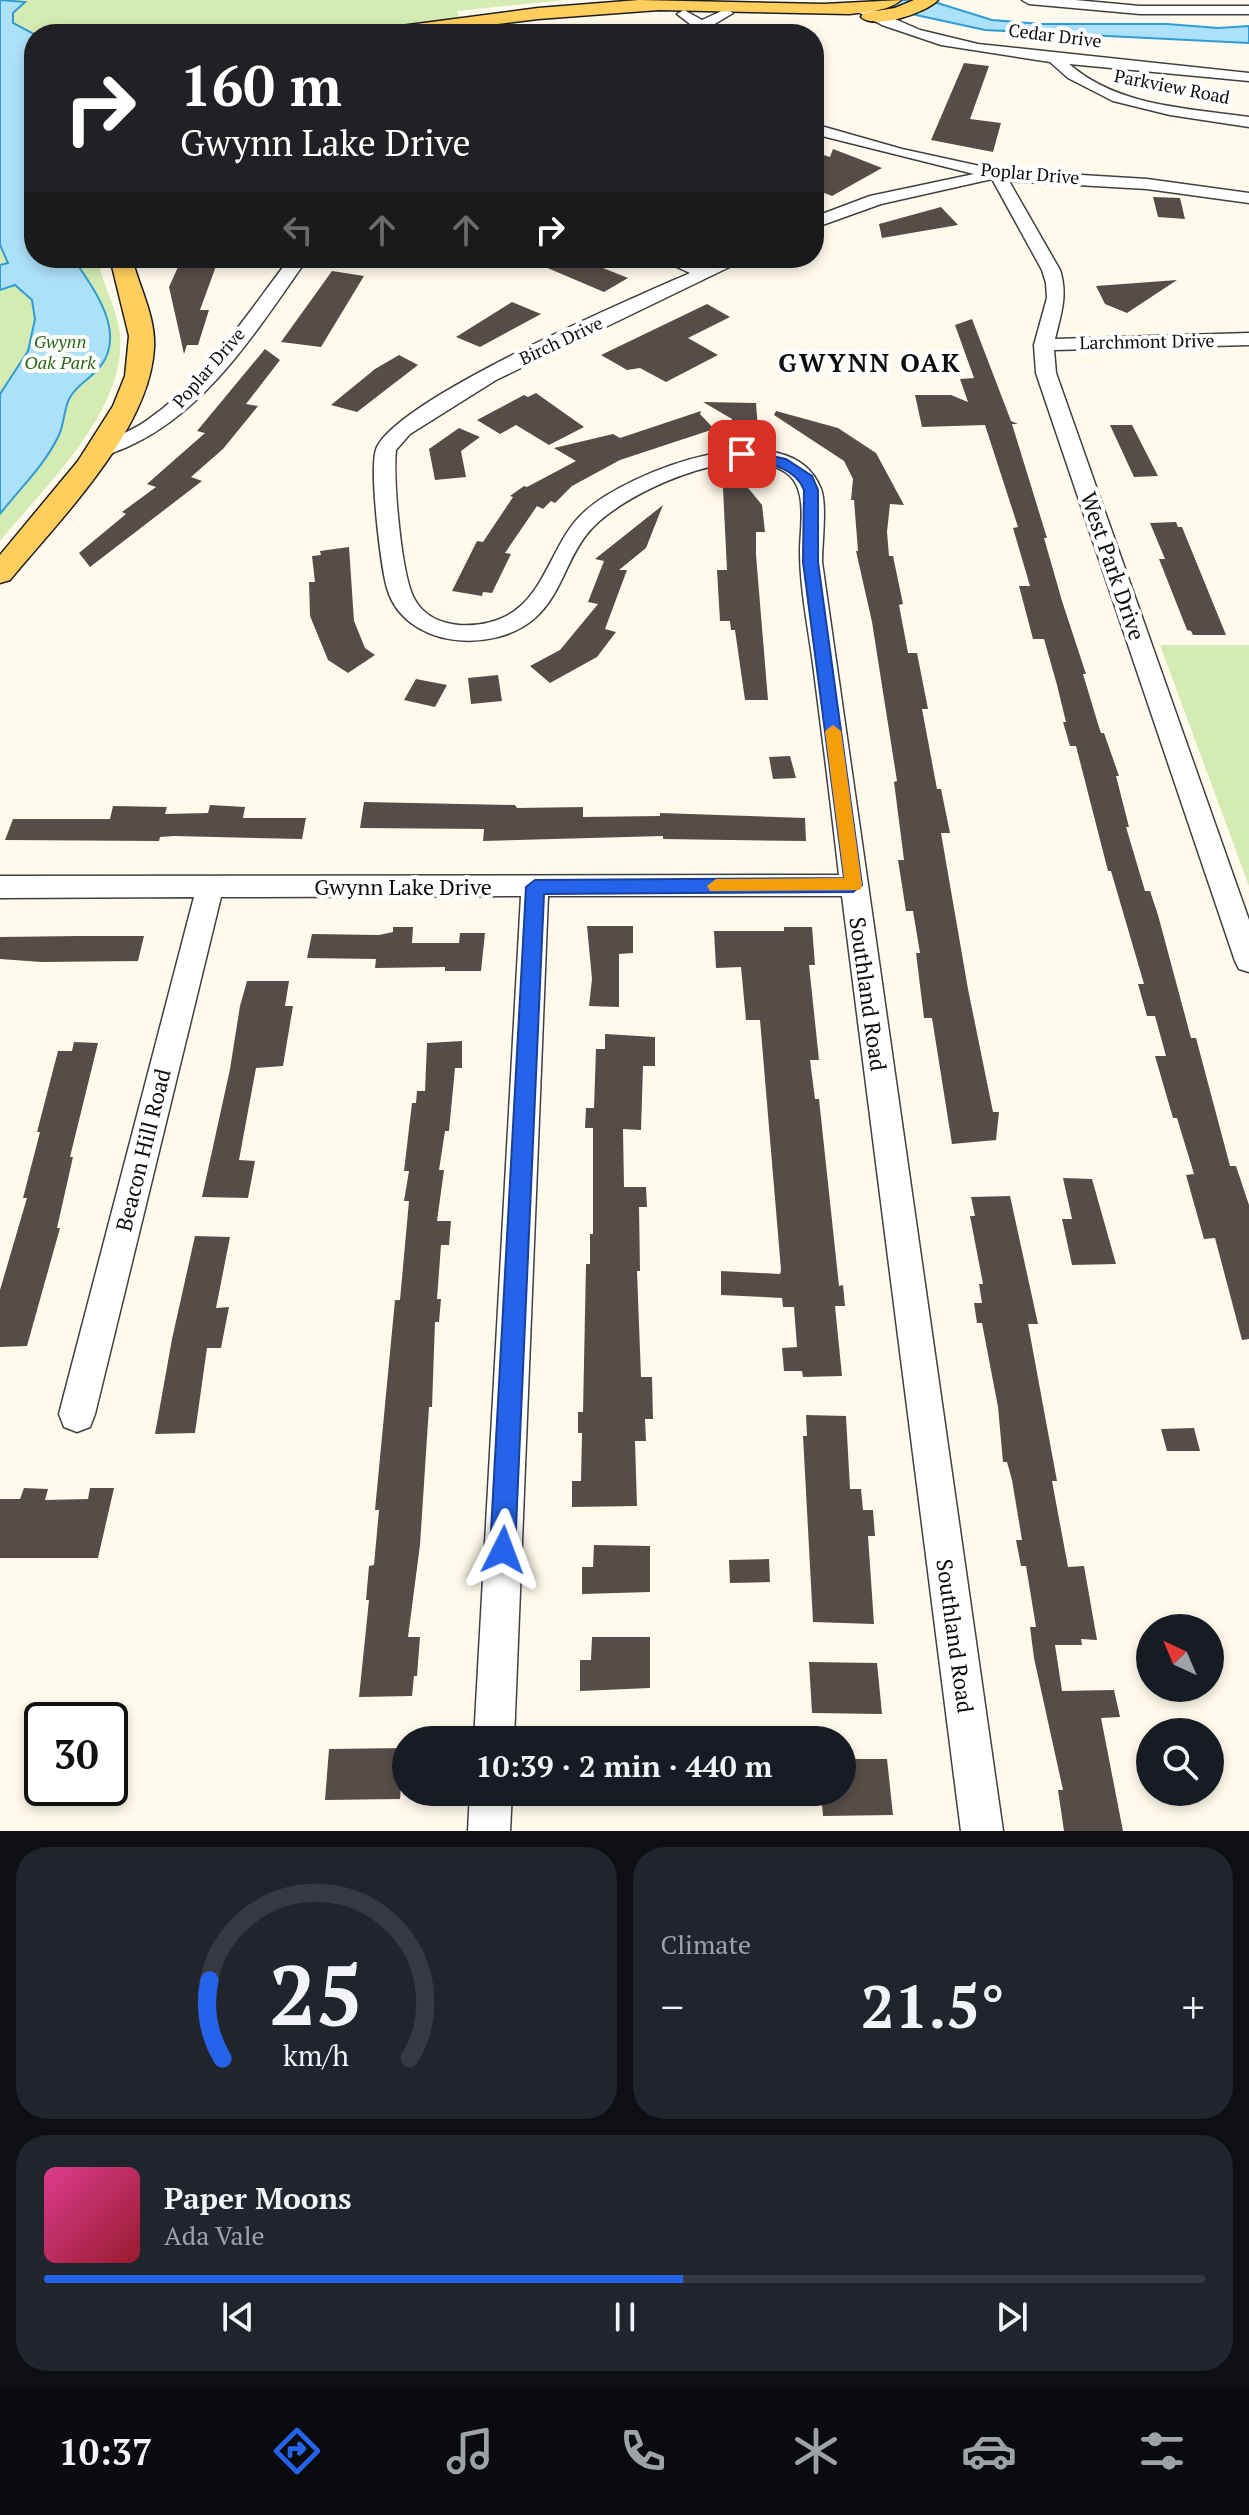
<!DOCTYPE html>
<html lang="en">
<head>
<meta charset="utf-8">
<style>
	body { margin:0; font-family:"PT Serif",serif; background:#20242c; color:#f1f3f6; height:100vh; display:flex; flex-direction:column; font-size:30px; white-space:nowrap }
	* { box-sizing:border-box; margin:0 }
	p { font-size:26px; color:#9ea1a6 }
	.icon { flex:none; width:44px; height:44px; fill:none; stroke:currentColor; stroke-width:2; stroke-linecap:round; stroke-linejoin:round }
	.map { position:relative; height:1831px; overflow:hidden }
	.details { display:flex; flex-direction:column; gap:16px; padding:16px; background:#0d0f14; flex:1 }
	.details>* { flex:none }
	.guide { position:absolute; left:24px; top:24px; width:800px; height:244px; border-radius:32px; box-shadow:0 4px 12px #0003; background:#202124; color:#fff; overflow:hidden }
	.needle { width:52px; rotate:316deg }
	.fabs { position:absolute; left:1136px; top:1614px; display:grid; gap:16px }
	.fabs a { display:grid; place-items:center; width:88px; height:88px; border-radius:50%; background:#171b24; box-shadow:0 4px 12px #0003; font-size:40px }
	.speed { position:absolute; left:24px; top:1702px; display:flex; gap:16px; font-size:40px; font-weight:700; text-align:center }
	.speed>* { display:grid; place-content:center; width:104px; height:104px; border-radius:50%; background:#171b24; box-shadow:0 4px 12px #0003; line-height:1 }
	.speed .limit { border:4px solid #111; border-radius:12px; background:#fff; color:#111 }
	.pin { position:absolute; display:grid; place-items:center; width:68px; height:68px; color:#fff; margin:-34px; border-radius:16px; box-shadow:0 4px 12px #0006 }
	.me { position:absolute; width:88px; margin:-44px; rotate:3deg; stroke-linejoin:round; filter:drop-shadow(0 0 6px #0008) }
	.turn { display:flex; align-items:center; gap:28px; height:168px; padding:0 24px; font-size:36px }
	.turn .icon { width:104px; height:104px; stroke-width:2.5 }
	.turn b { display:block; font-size:56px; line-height:68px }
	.lanes { display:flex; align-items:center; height:76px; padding:0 24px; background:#0003; justify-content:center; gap:40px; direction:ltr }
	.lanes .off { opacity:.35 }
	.big { font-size:60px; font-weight:700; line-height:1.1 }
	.details .tile { flex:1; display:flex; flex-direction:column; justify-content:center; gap:12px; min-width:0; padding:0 28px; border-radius:32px; background:#20242c }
	.details .dial { align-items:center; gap:0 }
	.dial svg { height:208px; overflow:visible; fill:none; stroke:#363941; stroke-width:7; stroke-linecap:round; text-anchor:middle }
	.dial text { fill:#f1f3f6; stroke:none }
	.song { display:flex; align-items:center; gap:24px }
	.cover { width:96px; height:96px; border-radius:12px; background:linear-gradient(135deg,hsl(330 70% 55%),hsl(350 70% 35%)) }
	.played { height:8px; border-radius:4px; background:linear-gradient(90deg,#2563eb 55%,#363941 55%) }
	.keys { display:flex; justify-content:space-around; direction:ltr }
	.heat { display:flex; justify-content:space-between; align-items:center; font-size:44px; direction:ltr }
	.details .tiles { flex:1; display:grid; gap:16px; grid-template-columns:1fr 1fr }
	.tile:last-child { grid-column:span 2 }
	.trip { position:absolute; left:392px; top:1726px; width:464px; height:80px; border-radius:40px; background:#171b24; box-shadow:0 4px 12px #0003; font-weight:700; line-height:80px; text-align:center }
	.tab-bar { display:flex; height:128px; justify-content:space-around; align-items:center; background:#090b0e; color:#9ea1a6 }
	.tab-bar .icon { width:56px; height:56px }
	.tab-bar .on { color:#2563eb }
	.tab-bar b { font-size:36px; color:#f1f3f6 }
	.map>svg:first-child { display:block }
	.green { fill:#d4ecb3 }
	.water { fill:#ade1fa; stroke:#309cd5; stroke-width:2 }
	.building { fill:#564d48 }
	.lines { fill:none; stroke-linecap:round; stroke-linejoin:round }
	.minor-casing { stroke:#404040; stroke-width:3 }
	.major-casing { stroke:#1e1e1e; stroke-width:3 }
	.minor { fill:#fff; fill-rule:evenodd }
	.major { fill:#ffce5c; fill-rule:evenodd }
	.route { fill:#2563eb; stroke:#184099; stroke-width:2 }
	.slow { fill:#f59e0b }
	.labels { text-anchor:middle; stroke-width:8; stroke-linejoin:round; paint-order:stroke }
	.far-street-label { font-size:18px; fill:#0d0d0d; stroke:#fff }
	.far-park-label { font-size:18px; font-style:italic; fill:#2e6819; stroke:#fff }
	.street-label { font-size:22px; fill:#0d0d0d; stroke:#fff }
	.far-district-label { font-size:26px; font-weight:bold; letter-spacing:2px; fill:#0d0d0d; stroke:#fff }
</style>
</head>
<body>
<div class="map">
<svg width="1249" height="1831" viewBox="0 0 1249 1831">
	<rect width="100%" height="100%" fill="#fffaec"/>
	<path class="green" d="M0 0H565L457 11 460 19 359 34H34V258H98C101 282 115 304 119 328 132 406 45 486 0 541Z
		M1160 645H1249V886Z"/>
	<path class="water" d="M0 0 25 2 13 13V23L34 34V258H83L79 267C98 295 126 336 99 368 89 380 76 385 69 399 64 410 64 424 59 435 45 465 20 488 0 514V394L28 351 35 319 32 300 15 285 0 290V265L8 263 0 245Z
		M874 0H928L992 20 1041 24H1167L1218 28 1249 26V43L985 30 916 15Z"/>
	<path class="building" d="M964 63 989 66 970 119 1001 123 993 152 931 140Z
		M833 149 854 157 882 168 832 196 814 189V152L830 157Z
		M1153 197 1180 198 1185 219 1158 217Z
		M941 207 958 225 882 238 879 224Z
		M182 258H219L200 310H209L198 345H187L184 354 169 287Z
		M524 258H578L628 278 604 292Z
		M332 271 364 276 321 347 281 342Z
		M1177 280 1127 313 1105 304 1096 286Z
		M512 302 541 314 480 347 456 337Z
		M707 304 730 317 688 338 718 355 666 382 640 368 627 370 601 355Z
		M972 319 1011 421 1018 424H1012L1047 538H1044L1062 601 1086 674H1083L1098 724 1101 733H1104L1119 776H1116L1129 827H1126L1145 891H1150L1158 915 1191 1038H1196L1230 1166H1236L1249 1205V1339L1242 1340 1215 1238 1204 1239 1186 1175 1194 1174 1177 1118H1173L1155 1056H1166L1155 1016H1147L1138 984H1144L1111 871H1108L1076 746H1070L1063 722H1066L1057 685 1044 639H1033L1019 586H1030L1013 528 1018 527 985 425 922 427 915 395H951L968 402 960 379 974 378 955 325Z
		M265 349 280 360 246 404 258 406 223 449 191 477 202 481 90 567 79 553 126 514 122 512 156 487 147 484 205 433 197 431Z
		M399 355 418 365 357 412 331 405 375 369Z
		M536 393 584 427 549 445 516 425 500 434 477 420 524 395 528 397Z
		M703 402 756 403 758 430H732V419Z
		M701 411 700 414 714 429 620 460 572 486 555 503 551 501 543 509 537 506 505 553 511 554 492 593 483 592 482 596 452 591 477 541 483 542 513 497 510 496 524 486 527 487 576 461 554 448 613 434 620 438Z
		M776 411 838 428 876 453 904 505 890 504 887 532 889 556H893L903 604 899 605 908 653H917L928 709H922L937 789H941L950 833H941L968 989 993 1112H999L996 1140 952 1144 932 1018H924L916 953H920L913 911H906L898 860H904L894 782 897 781 872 622 856 551H858L854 500H851L853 479 844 461 774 415Z
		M1110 425H1132L1158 476 1134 477Z
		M459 428 480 437 461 451 466 477 435 480 429 449Z
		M722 468 737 484 742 483 749 489 762 505 765 532H756V555L768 700H745L735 630H731L730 621H720L717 570H727Z
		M663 505 646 548 619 570H627L605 629 616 632 597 657 550 683 530 666 560 650 598 604 588 602 604 561 595 559Z
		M1176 522 1178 527H1182L1226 635H1193L1191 631 1187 630 1159 559H1165L1150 523Z
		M349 547 354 621 365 648 375 655 348 673 328 660 310 616 309 582H315L312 556 321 555 320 551Z
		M498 675 502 701 471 704 468 678Z
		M416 679 447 685 435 707 404 700Z
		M790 756 796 778 773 779 769 757Z
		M364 802 515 805 517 808 583 807V817L660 816V813L805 818 806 841 663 839V836L483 841 484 829 360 828Z
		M210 805 245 807 243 818H306L302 839 174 836 160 837 159 841 5 840 13 819H110L113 806 167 807 165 814 208 813Z
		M587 926H633V953L619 954V1007L589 1006 592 979Z
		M393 927H413L412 943H459L460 933H485L481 971H445V967L375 968 376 959 307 958 312 934 379 935 393 932Z
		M784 927H812L815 965H809L819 1060H810L815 1099H819L839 1286 843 1285 845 1306H835L842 1376 803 1377 802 1371H784L782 1348 797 1347 794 1307H783L782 1298 721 1295V1271L780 1274 781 1270 760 1020H746L741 967 716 968 714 931H784Z
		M78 936H144L138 961 41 962 0 959V937Z
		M247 981H289L285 1006H293L283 1066 256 1068 239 1160 255 1161 248 1198 202 1197 230 1069 240 1006Z
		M605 1034 655 1037V1066H643L641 1130 623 1129 624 1187H646L647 1207H639L640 1271H637L641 1377H652L653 1419H645L646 1441H635L637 1506 572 1507V1481H581L582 1433H578V1412H583L586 1264H590V1234H593V1128H585L586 1108H594L596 1049H605Z
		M462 1041V1068H455L449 1131H445L439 1170H444L437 1221H451L449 1245H441L437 1299H441L439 1322H435L432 1407H429L420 1545 408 1637H420L417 1676H414L412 1696 359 1697 369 1600H366L369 1566 374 1565 379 1510H375L395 1300H400L409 1201H404L409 1171H404L412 1103H416L417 1091H425L427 1043Z
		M74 1042 98 1043 70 1157H73L57 1228H60L27 1346 0 1347V1290L27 1198H23L40 1132H37L58 1051H72Z
		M1063 1178 1092 1179 1116 1264 1072 1265 1062 1219H1072Z
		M1010 1196 1038 1324H1028L1057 1481H1052L1068 1567 1084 1566 1097 1640 1081 1639 1082 1645H1055L1062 1691 1114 1690 1120 1717 1101 1718 1123 1831H1064L1058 1790H1063L1034 1658 1030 1627H1036L1026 1566H1021L1016 1540H1022L1012 1480 1007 1462H1003L998 1407 982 1323H977L974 1303H982L979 1284H983L970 1216H975L971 1197Z
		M195 1236 230 1237 216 1308 229 1307 221 1348H207L195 1433 155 1434 172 1339Z
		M806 1415 846 1416 850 1489H861L863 1510H873L875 1536H868L874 1624 813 1622 803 1436H807Z
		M1194 1428 1200 1451H1167L1161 1429Z
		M24 1488 48 1489 45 1500 88 1499 90 1488H114L98 1558H0V1499H20Z
		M594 1545 650 1546V1592L582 1594V1567H593Z
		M769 1559 770 1582 730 1583 729 1560Z
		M592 1637H650V1688L580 1691V1660H591Z
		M809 1662 877 1663 882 1714 812 1713Z
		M406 1748V1776H402L400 1799 325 1800 329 1749Z
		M842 1759H887L893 1815 823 1816 821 1792H842Z"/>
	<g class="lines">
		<defs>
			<path id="minor" d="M1022 0H1075L1140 6H1249V14H1140L1029 4Z
				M863 5 920 30 978 44 1249 73V81L1069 64C1118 107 1188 108 1249 117V127L1170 115 1113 101 1068 78 1050 62 941 45 882 25 858 12V6Z
				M726 9 733 13 713 25 711 34H697L698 30 677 14 684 10 702 20Z
				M814 124 902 149 998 170 1147 179 1249 193V203L1147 189 1009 181 1060 270C1068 295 1061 314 1055 339L1249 333V345L1054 350 1056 373 1249 920V972L1239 969 1235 961 1036 373 1034 345 1047 298 1046 283 1042 270 992 179 881 204 814 228V217L870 196 974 174 814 134Z
				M290 258H308C258 328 207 413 125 448 113 452 102 460 90 456L87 452 90 448C108 439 129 433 146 421 206 380 246 315 290 258Z
				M657 258H682L705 267 724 258H748L496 380 410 434 396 450C393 478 401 577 415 600 434 633 486 630 513 612 547 589 553 541 583 513 626 472 790 408 821 489 827 504 822 544 822 562L1003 1831H961L842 896H548L514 1740H474L521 896 221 897 95 1414 90 1427 77 1432 64 1427 59 1414 194 897 0 898V876L839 875C831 804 822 734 813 664 808 627 800 588 800 551 800 527 809 487 785 472 738 440 618 494 587 534 566 560 561 595 535 618 493 655 404 648 387 588 381 567 368 464 377 447 403 396 629 300 690 273Z
				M470 1792H512L510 1831H468Z"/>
			<path id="major" d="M639 0 824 4 901 0C889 11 866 12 849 14L659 10 538 19 415 34H369L378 29 538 8Z
				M914 0H938C926 13 875 30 861 17L864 13 895 8Z
				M110 258H132C139 287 156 317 154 348 150 430 60 519 10 580L0 583V555L78 461 113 406 125 376 129 336Z"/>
		</defs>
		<use href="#minor" class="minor-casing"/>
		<use href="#major" class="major-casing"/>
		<use href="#minor" class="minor"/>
		<use href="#major" class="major"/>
	</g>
	<path class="route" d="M742 450 786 459 812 476 818 490V562L862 885 853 892 544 894 515 1550 512 1559 503 1563 494 1559 490 1550 526 887 535 880 844 878 803 562 804 490C794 464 761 463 737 457L735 454Z"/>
	<path class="slow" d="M833 725 841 731 862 885 860 890 710 891 707 886 716 879 844 878 825 731Z"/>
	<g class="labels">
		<g class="far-street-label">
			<text transform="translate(1055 36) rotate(7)" y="6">Cedar Drive</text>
			<text transform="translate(1172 87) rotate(11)" y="6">Parkview Road</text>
			<text transform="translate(1030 174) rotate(5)" y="6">Poplar Drive</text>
			<text transform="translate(561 341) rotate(-25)" y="6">Birch Drive</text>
			<text transform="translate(1147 342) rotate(-1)" y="6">Larchmont Drive</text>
			<text transform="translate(209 368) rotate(-49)" y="6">Poplar Drive</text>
		</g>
		<g class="far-park-label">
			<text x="60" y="348">Gwynn<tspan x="60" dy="21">Oak Park</tspan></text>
		</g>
		<g class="street-label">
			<text transform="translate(1113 566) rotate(71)" y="8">West Park Drive</text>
			<text x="403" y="895">Gwynn Lake Drive</text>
			<text transform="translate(868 994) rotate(82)" y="8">Southland Road</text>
			<text transform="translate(143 1150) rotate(-76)" y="8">Beacon Hill Road</text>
			<text transform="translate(955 1636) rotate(82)" y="8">Southland Road</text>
		</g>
		<g class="far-district-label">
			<text x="870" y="372">GWYNN OAK</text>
		</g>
	</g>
</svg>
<div class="fabs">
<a><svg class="needle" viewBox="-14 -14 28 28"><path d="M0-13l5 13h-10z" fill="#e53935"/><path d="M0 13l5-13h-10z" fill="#9ea1a6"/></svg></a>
<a><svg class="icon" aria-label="search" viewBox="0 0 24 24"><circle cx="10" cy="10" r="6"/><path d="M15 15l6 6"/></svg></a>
</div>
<div class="speed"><div class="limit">30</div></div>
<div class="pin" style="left:742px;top:454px;background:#d93025"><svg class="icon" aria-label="arrive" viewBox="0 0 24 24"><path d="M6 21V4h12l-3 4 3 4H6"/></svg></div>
<svg class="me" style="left:503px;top:1550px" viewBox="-20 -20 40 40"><path d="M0-17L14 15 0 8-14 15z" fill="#2563eb" stroke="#fff" stroke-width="4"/></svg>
<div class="trip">10:39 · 2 min · 440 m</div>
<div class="guide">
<div class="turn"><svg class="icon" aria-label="right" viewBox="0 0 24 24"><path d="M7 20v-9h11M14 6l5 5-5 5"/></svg><div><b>160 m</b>Gwynn Lake Drive</div></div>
<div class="lanes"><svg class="icon off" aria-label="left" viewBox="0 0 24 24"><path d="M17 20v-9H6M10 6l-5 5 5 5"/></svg><svg class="icon off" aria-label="ahead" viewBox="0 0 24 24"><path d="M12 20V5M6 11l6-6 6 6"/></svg><svg class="icon off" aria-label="ahead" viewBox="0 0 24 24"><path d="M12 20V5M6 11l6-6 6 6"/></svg><svg class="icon" aria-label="right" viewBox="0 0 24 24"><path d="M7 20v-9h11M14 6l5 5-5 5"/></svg></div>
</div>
</div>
<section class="details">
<div class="tiles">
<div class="tile dial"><svg viewBox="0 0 100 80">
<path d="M14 69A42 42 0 1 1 86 69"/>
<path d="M14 69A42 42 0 0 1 9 39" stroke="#2563eb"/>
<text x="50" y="56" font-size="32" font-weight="700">25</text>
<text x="50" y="72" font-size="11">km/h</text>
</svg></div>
<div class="tile"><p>Climate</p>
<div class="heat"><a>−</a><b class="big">21.5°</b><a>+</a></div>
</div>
<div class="tile">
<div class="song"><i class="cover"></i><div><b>Paper Moons</b><p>Ada Vale</p></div></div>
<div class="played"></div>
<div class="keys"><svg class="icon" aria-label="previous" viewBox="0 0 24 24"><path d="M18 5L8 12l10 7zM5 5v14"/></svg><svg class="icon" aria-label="pause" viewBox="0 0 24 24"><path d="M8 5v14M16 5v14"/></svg><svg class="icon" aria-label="next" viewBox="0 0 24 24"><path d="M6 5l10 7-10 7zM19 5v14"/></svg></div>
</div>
</div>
</section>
<nav class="tab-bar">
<b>10:37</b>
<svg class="icon on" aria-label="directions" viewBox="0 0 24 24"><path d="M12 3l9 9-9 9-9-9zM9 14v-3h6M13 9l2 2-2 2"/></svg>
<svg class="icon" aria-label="music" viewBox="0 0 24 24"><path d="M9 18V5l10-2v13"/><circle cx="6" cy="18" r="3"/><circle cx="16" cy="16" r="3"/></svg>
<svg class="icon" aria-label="phone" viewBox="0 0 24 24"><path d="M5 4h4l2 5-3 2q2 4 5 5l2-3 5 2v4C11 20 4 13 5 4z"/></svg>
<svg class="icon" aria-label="climate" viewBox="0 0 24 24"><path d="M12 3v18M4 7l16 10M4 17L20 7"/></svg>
<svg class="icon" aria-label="car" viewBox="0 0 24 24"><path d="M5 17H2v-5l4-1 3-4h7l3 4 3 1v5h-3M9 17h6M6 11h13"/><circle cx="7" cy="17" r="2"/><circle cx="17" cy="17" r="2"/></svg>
<svg class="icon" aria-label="filters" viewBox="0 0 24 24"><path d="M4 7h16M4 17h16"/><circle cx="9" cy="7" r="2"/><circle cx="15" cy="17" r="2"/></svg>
</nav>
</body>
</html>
